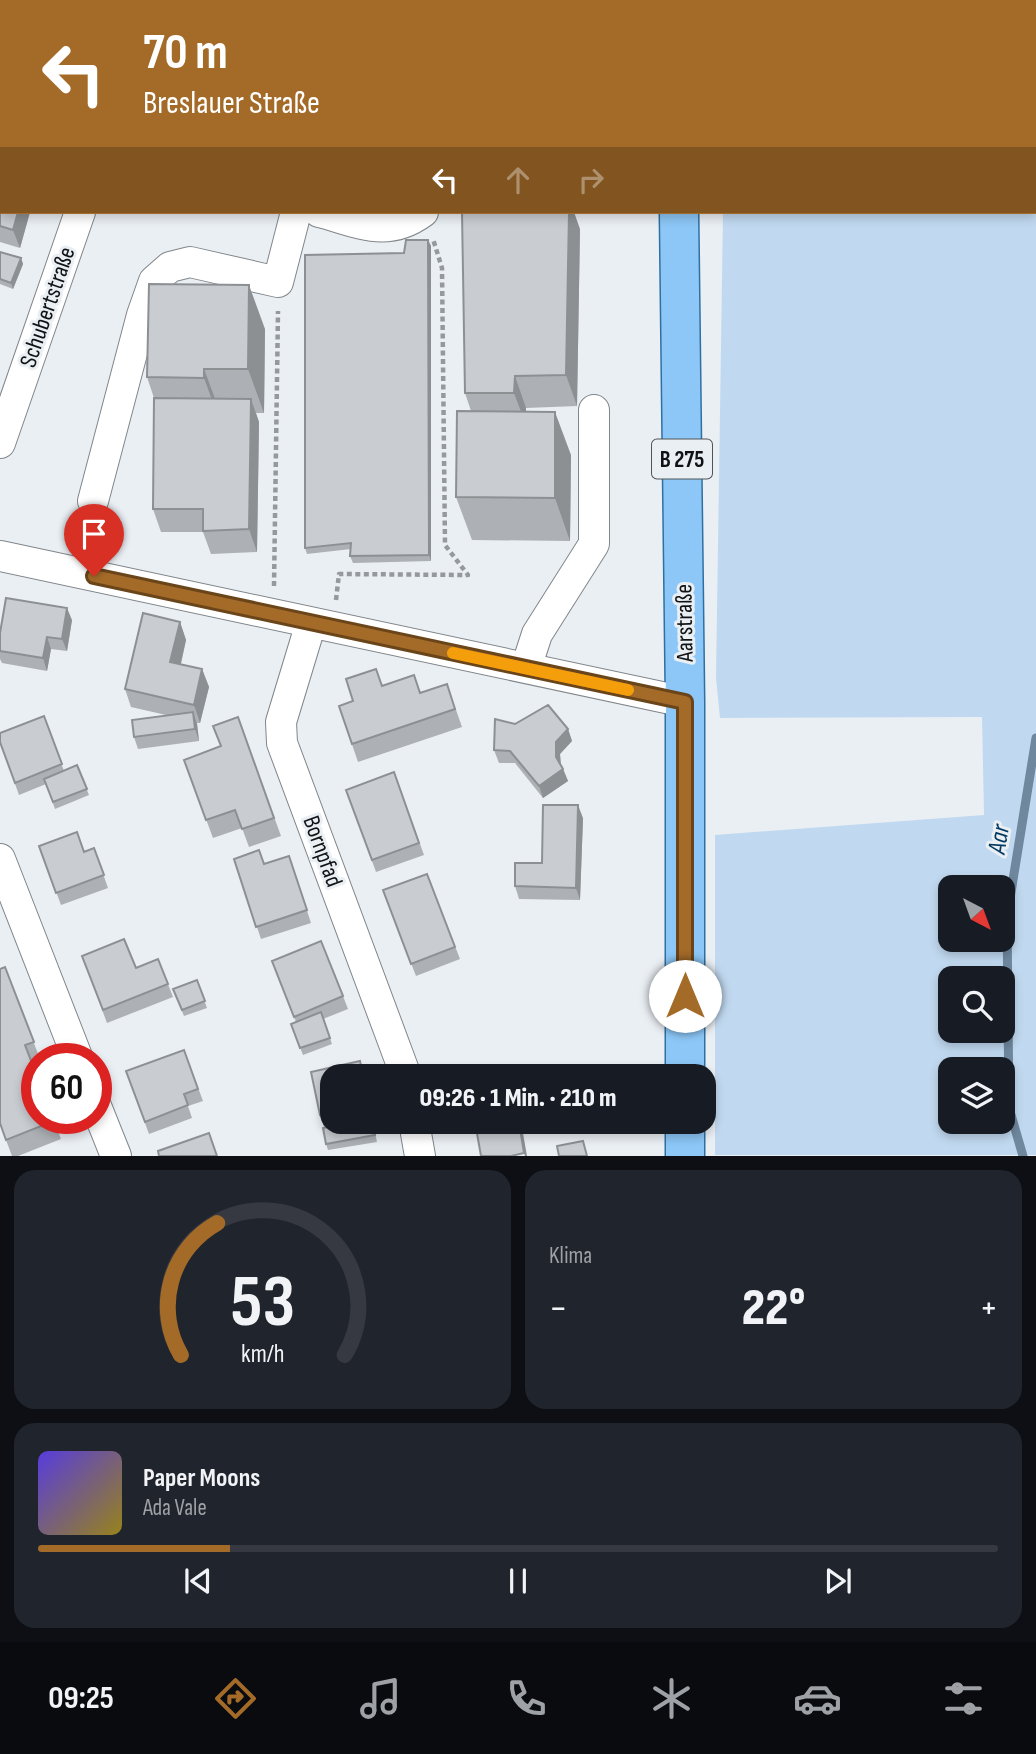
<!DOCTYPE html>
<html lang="de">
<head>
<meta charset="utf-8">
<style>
	body { margin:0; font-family:"Sofia Sans Condensed",sans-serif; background:#20242c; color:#f1f3f6; height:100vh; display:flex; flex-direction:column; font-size:26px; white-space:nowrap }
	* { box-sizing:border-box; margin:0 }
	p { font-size:23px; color:#9ea1a6 }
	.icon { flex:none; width:38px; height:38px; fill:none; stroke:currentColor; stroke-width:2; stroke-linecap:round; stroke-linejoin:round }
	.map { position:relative; height:1156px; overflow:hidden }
	.panel { display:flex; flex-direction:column; gap:14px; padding:14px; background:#0d0f14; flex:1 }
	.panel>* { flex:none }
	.banner { position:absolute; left:0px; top:0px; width:1036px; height:214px; box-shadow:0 4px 10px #0003; background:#a36a28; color:#fff; overflow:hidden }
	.needle { width:46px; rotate:139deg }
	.buttons { position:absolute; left:938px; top:875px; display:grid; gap:14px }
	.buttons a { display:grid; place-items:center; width:77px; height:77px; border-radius:14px; background:#171b24; box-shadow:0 4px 10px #0003; font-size:35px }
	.speed { position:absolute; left:21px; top:1043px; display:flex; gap:14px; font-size:35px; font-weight:700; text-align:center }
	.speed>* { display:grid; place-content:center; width:91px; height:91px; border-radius:50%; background:#171b24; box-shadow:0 4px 10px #0003; line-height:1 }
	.speed .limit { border:10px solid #d22; background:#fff; color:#111 }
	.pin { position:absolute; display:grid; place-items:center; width:60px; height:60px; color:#fff; margin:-72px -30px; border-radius:50% 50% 50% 0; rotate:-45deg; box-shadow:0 0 7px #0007 }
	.pin .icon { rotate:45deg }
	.me { position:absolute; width:77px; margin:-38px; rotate:0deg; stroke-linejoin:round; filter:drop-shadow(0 0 5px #0008) }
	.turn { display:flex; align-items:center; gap:24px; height:147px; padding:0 28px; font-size:32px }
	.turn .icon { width:91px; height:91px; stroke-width:2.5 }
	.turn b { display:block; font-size:49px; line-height:60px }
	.lanes { display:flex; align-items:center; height:66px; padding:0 28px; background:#0003; justify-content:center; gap:35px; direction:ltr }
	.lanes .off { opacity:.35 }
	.big { font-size:52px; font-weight:800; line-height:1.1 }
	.panel .tile { flex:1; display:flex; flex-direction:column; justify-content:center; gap:10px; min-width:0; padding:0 24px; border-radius:21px; background:#20242c }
	.panel .dial { align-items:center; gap:0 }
	.dial svg { height:182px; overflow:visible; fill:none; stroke:#363941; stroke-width:7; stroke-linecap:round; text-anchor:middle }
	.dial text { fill:#f1f3f6; stroke:none }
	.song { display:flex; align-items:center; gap:21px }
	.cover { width:84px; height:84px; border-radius:10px; background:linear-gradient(135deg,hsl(250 70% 55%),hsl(50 70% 35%)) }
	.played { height:7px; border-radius:4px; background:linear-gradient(90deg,#a36a28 20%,#363941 20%) }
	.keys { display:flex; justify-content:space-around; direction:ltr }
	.heat { display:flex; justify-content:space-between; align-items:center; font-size:38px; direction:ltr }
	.panel .tiles { flex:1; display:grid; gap:14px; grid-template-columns:1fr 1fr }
	.tile:last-child { grid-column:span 2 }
	.trip { position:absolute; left:320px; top:1064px; width:396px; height:70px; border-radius:21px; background:#171b24; box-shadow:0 4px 10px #0003; font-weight:800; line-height:70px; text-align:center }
	.tab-bar { display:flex; height:112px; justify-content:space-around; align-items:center; background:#090b0e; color:#9ea1a6 }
	.tab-bar .icon { width:49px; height:49px }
	.tab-bar .current { color:#a36a28 }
	.tab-bar b { font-size:32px; color:#f1f3f6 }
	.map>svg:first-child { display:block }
	.green { fill:#c1d9f0; fill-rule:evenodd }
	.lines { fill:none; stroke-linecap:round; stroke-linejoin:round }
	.stream { stroke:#6f889e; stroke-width:9 }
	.minor-casing { stroke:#81868a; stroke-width:32 }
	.major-casing { stroke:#2f70a3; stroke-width:41 }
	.path { stroke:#95999c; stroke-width:4.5; stroke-dasharray:5 3.5; stroke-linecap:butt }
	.minor { stroke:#fff; stroke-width:30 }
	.major { stroke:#8cc7f7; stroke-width:38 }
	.wall { fill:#adb0b5 }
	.shaded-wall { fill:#8d9093 }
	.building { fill:#c9cdd2; stroke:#8d9093; stroke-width:2 }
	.route-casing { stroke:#6a451a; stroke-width:18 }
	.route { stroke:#a36a28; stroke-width:12 }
	.slow { stroke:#f59e0b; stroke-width:12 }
	.labels { text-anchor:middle; stroke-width:6; stroke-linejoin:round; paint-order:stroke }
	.shield { fill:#eaeff4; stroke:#515456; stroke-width:2 }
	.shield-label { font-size:23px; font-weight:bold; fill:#101213 }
	.street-label { font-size:24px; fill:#101213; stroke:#eaeff4 }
	.water-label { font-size:26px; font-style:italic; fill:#00385f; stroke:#eaeff4 }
</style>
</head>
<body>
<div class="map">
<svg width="1036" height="1156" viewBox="0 0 1036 1156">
	<rect width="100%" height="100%" fill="#eaeff4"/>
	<path class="green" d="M726 0H1036V1155H715V835L984 815 982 717 720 718 716 678 723 212H1034V2ZM950 887H1003V940H950ZM950 978H1003V1031H950ZM950 1069H1003V1122H950Z"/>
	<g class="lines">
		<path class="stream" d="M1023 1156 1009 1108 1007 917 1036 738"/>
		<defs>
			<path id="minor" d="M121 2 122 0
				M440 2V0
				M0 133H2
				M319 212C359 222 386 239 423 212
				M0 443 80 212
				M93 501 142 315 154 281 170 267 190 262 278 282 296 212
				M0 556 685 702
				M311 623 281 722 282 743 406 1076
				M526 668 537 634 594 544V410
				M0 859 78 1059
				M96 1106 116 1156
				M414 1122 420 1156"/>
			<path id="major" d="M677 0V2
				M679 212 685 702V1076
				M685 1156V1122"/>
		</defs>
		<use href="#minor" class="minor-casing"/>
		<use href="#major" class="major-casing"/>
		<path class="path" d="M274 586 278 311
			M336 600 339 574 468 575 445 545 442 268 433 239"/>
		<use href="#minor" class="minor"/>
		<use href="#major" class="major"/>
	</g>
	<path class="wall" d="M48 0H84L83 2H49Z
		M0 172 2 212H30L20 248 0 242Z
		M580 229 577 406 526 408V411L571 455 570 541 472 540 456 497 471 411 465 393Z
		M428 240 431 246V561L353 563 350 556 351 549 307 554 305 548 404 253Z
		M0 252 21 258 23 264 13 289 0 284Z
		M265 329 264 413H256L259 422 257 552 211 554 203 532H161L153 509 154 398 147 377Z
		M72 620 67 651 51 649 47 671 2 663 0 659V633Z
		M180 622 186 640 181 664 202 669 209 687 200 723H197L199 741 138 749 134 737 166 715 131 707 125 689Z
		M447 684 462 727 358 762 339 706 353 701 382 686 421 693Z
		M44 716 64 771 77 765 89 795 55 809 46 784 19 795 0 742Z
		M238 717 281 836 249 847 242 828 213 838 184 760 221 746Z
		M515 724 568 729 572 741 560 754 561 764 568 781 543 798 515 763H499L494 750Z
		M394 772 424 855 376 872 346 790Z
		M583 818 580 900 519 899 515 886 542 863Z
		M39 846 84 852 94 848 108 888 61 905Z
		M289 856 311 923 261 939 234 859 264 864Z
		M427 874 460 959 416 976 383 890Z
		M82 956 136 968 158 959 173 997 107 1023Z
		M5 967 40 1059H37V1062L32 1063 61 1139 18 1156H12L0 1124Z
		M276 973 343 996 348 1009 323 1019 332 1044 303 1055 291 1024 296 1022Z
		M197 980 207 1008 184 1016 173 989Z
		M184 1050 203 1101 188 1106 192 1118 149 1134 126 1071Z
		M332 1076V1122H351L324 1127 320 1115Z
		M357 1122H373L377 1142 328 1150 326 1144Z"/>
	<path class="shaded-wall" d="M18 212H30L20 248 13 230Z
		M569 212H574L580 229 577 406 566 375Z
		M428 240 431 246V561L429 555Z
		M21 258 23 264 13 289 11 283Z
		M249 285 265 329 264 413 248 369Z
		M204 369 220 412V422L204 378Z
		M515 376 526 408V425L514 393Z
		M251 399 259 422 257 552 249 529Z
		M555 412 571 455 570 541 555 498Z
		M67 608 72 620 67 651 62 639Z
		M180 622 186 640 177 680 170 662Z
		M47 637 51 649 47 671 43 658Z
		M202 669 209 687 200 723 194 705Z
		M193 712 197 724 199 741 195 729Z
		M568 729 572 741 560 754 561 769 556 757V742Z
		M563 769 568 781 543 798 539 786Z
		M578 805 583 818 580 900 576 888Z
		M519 1122H521L527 1156H525L524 1153Z"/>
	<path class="building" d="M60 0H80L79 2H67Z
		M163 0H215V2H162Z
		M0 172 2 173V212H18L13 230 0 226Z
		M462 212H569L566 375 515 376 514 393H465Z
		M406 240H428L429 555 350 556 351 543 305 548V255L404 253Z
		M0 252 21 258 11 283 0 279Z
		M149 284 249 285 248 369H204V378L147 377Z
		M154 398 251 399 249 529 203 531V509H153Z
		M457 411 555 412V498L456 497Z
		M6 598 67 608 62 639 47 637 43 658 0 651V633Z
		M143 613 180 622 170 662 202 669 194 705 125 689Z
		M376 669 382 686 414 675 420 693 447 684 455 709 352 744 339 706 353 701 346 679Z
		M548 705 568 729 556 742V757L563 769 539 786 510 751 494 750 495 719 515 724Z
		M193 712 195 729 134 737 132 720Z
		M44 716 62 764 15 783 0 742V733Z
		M238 717 274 818 242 829 235 810 206 820 184 760 221 746 213 726Z
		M77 765 87 789 53 802 44 779Z
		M394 772 419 843 372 860 346 790Z
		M543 805H578L576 888 515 886V863H542Z
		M77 832 84 852 94 848 104 875 56 893 39 846Z
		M259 850 264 864 289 856 307 910 256 927 234 859Z
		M427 874 455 947 411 964 383 890Z
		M124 939 136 968 158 959 168 984 103 1010 82 956Z
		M321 941 343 996 294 1017 272 961Z
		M5 967 34 1042 25 1045 37 1076V1118H53L54 1121 6 1140 0 1123V969Z
		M197 980 205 1001 182 1010 173 989Z
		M321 1012 330 1038 300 1048 291 1024Z
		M184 1050 198 1089 184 1094 188 1105 145 1122 126 1071Z
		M360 1061 363 1076H332V1112L320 1115 311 1072Z
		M511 1068 512 1076H482V1072Z
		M357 1122H372L375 1135 326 1144 323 1128Z
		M475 1122H519L524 1153 511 1156H481Z
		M209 1133 217 1156H159L158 1151Z
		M583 1141 587 1156H559L557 1146Z"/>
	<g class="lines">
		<defs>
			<path id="route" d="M94 576 685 702V996"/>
		</defs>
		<use href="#route" class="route-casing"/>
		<use href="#route" class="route"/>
		<path class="slow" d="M453 653 628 690"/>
	</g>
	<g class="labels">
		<rect class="shield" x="652" y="439.5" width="60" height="39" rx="5"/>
		<g class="shield-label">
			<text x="682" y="467">B 275</text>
		</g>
		<g class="street-label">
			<text transform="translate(47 307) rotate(-71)" y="8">Schubertstraße</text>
			<text transform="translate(684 623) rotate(-91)" y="8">Aarstraße</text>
			<text transform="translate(323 851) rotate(70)" y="8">Bornpfad</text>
		</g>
		<g class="water-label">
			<text transform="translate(998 839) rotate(-81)" y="9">Aar</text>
		</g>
	</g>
</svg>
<div class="buttons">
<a><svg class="needle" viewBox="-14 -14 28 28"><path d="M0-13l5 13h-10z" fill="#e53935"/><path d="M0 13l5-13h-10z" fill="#9ea1a6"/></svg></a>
<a><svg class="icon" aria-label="search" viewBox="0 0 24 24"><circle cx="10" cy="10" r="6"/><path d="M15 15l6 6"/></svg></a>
<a><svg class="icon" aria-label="layers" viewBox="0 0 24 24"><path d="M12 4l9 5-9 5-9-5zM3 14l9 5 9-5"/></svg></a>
</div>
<div class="speed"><div class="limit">60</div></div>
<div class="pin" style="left:94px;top:576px;background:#d93025"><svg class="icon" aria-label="arrive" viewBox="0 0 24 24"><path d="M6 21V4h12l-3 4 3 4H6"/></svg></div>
<svg class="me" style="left:685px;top:996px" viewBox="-20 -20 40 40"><circle r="19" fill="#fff"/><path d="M0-13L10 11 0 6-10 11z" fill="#a36a28"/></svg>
<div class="trip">09:26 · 1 Min. · 210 m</div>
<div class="banner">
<div class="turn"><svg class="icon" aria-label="left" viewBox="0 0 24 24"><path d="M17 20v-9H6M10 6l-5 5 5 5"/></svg><div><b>70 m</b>Breslauer Straße</div></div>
<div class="lanes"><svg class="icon" aria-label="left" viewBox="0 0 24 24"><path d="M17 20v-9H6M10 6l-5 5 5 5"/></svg><svg class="icon off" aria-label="ahead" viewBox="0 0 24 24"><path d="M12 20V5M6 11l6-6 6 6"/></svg><svg class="icon off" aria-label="right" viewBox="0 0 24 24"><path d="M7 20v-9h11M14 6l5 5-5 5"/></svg></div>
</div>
</div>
<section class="panel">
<div class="tiles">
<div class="tile dial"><svg viewBox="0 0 100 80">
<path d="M14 69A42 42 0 1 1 86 69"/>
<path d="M14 69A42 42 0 0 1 30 11" stroke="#a36a28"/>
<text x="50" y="56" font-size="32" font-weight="700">53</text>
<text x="50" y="72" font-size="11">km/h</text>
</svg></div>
<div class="tile"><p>Klima</p>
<div class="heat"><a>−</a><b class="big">22°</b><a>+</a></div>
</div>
<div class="tile">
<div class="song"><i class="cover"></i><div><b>Paper Moons</b><p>Ada Vale</p></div></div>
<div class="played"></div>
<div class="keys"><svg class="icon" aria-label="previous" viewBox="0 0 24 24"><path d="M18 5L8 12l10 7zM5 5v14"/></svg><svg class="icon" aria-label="pause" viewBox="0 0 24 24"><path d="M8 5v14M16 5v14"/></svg><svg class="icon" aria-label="next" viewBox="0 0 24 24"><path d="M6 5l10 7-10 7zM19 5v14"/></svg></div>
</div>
</div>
</section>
<nav class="tab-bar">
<b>09:25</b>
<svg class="icon current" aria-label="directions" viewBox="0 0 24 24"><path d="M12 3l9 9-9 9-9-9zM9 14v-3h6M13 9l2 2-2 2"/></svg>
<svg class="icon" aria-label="music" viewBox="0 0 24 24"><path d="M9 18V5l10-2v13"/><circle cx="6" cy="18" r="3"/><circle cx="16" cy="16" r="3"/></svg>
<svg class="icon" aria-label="phone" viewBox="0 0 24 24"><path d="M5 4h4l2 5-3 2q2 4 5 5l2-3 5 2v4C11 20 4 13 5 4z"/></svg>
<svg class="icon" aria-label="climate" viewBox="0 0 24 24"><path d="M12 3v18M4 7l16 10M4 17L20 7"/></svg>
<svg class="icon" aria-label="car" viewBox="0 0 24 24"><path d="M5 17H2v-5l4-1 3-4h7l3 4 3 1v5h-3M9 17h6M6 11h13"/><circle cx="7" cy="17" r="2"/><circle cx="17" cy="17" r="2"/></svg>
<svg class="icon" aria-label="filters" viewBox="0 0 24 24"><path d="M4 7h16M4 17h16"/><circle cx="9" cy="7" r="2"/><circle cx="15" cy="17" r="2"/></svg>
</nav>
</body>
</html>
